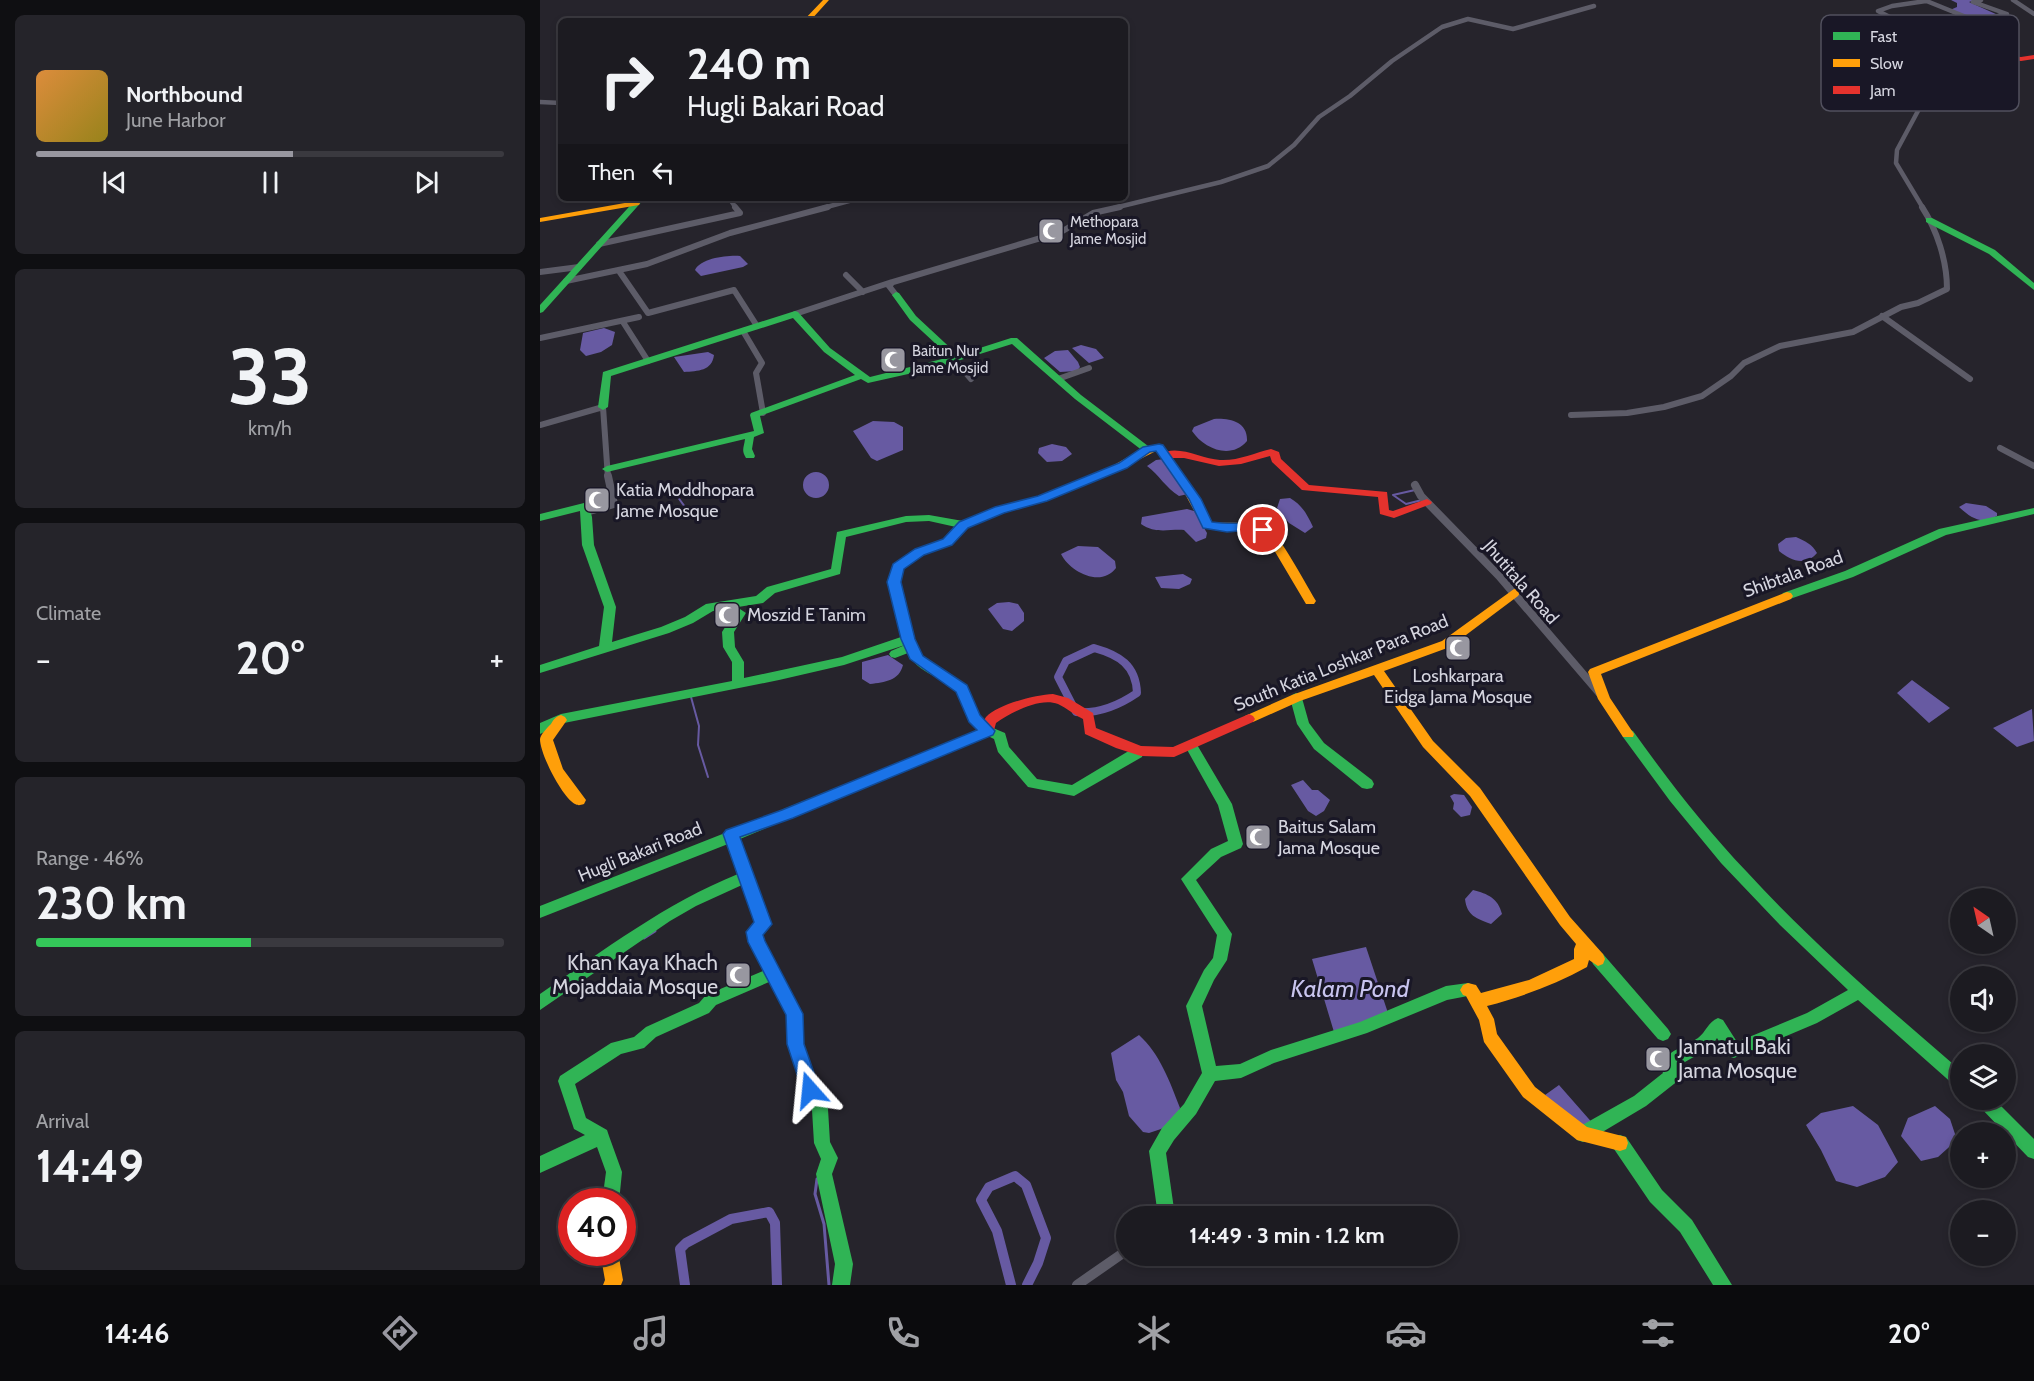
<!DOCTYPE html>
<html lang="en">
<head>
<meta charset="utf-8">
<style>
	body { margin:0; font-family:Cabin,sans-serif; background:#25242a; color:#f1f3f6; height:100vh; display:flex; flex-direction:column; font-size:22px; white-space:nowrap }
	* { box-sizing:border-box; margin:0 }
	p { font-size:20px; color:#a0a1a5 }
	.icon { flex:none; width:33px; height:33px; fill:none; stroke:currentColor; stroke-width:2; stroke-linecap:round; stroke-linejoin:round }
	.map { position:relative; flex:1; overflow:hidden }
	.sheet { display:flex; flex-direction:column; gap:15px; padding:15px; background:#0f0f12; width:540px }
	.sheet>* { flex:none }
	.guide { position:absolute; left:18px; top:18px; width:570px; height:183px; border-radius:9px; box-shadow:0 3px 9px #0003,0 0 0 2px #3a393f; background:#1c1b21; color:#f1f3f6; overflow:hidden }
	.needle { width:39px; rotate:326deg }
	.buttons { position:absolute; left:1410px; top:888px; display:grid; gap:12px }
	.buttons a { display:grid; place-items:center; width:66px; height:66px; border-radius:50%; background:#1c1b21; box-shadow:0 3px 9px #0003,0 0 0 2px #3a393f; font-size:30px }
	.speed { position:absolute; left:18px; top:1188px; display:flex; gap:12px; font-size:30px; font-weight:700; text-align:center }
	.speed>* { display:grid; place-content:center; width:78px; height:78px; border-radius:50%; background:#1c1b21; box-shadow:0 3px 9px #0003,0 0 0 2px #3a393f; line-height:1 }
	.speed .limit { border:9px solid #d22; background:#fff; color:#111 }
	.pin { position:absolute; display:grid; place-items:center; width:51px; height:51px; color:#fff; margin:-26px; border:3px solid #fff; border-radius:50%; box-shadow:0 2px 6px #0007 }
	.me { position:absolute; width:66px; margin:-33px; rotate:342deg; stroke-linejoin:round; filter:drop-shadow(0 0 4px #0008) }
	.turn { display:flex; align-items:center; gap:21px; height:126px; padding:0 30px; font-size:27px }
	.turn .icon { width:78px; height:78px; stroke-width:2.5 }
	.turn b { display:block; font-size:42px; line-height:51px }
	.then { display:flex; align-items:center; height:57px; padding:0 30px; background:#0003; gap:12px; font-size:22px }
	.big { font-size:45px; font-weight:800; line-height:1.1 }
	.sheet .tile { flex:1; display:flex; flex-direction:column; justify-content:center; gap:9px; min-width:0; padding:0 21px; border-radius:9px; background:#25242a }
	.sheet .dial { align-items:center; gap:0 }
	.dial b { font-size:78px; line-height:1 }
	.song { display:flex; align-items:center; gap:18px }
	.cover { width:72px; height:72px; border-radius:9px; background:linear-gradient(135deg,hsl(30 70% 55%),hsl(50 70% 35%)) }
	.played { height:6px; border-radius:3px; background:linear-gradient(90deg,#9897a0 55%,#3a393f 55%) }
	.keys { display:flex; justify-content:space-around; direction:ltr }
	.heat { display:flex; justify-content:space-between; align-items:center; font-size:33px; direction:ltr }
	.charge { height:9px; border-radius:4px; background:linear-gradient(90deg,#34c759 46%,#3a393f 0) }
	.trip { position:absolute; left:576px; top:1206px; width:342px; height:60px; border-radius:30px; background:#1c1b21; box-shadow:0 3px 9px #0003,0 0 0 2px #3a393f; font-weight:800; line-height:60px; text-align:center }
	.menu { display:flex; height:96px; justify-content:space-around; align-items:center; background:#0b0b0d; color:#a0a1a5 }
	.menu .icon { width:42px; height:42px }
	.menu .active { color:#9897a0 }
	.menu b { font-size:27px; color:#f1f3f6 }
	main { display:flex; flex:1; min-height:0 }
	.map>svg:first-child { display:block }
	.water { fill:#675aa2 }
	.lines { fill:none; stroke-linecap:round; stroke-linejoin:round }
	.stream-far1 { stroke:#675aa2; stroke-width:2 }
	.stream { stroke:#675aa2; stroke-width:3 }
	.canal-far1 { stroke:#675aa2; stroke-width:8 }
	.canal { stroke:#675aa2; stroke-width:10 }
	.street-far3 { stroke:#5d5c68; stroke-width:4.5 }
	.street-far2 { stroke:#5d5c68; stroke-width:6 }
	.street-far1 { stroke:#5d5c68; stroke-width:8 }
	.street { stroke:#5d5c68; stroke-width:10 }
	.fast { fill:#30b455; fill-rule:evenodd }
	.slow { fill:#ff9f0a; fill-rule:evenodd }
	.jam { fill:#e5322d; fill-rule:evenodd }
	.route { fill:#1a73e8; stroke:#114b97; stroke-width:1.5 }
	.labels { text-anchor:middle; stroke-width:6; stroke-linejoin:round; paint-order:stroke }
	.far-poi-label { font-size:15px; fill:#d5d5df; stroke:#191726; text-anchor:start }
	.poi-label { font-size:18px; fill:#d5d5df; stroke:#191726; text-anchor:start }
	.street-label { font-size:18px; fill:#d5d5df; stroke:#191726 }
	.near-poi-label { font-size:21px; fill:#d5d5df; stroke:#191726; text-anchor:end }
	.near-water-label { font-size:24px; font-style:italic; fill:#c8c4ef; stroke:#191726 }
	.key { fill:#191726; stroke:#51505e; stroke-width:1.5 }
	.key-label { font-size:16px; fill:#d5d5df }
</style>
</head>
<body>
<main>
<section class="sheet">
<div class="tile">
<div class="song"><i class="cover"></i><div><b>Northbound</b><p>June Harbor</p></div></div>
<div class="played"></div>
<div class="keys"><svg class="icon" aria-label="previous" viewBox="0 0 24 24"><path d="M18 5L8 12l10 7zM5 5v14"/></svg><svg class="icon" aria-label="pause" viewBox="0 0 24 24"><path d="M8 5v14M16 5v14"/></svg><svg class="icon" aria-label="next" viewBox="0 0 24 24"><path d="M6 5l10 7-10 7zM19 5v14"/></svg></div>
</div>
<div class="tile dial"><b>33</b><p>km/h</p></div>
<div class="tile"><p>Climate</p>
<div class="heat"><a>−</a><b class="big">20°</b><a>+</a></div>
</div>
<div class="tile"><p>Range · 46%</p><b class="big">230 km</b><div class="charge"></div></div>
<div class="tile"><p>Arrival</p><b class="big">14:49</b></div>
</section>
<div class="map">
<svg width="1494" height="1285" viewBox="0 0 1494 1285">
	<rect width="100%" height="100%" fill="#26242c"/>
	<path class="water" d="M1411 0H1435L1429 2 1458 15 1437 20 1410 10 1417 7V3Z
		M200 256 208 264 203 267 161 276 155 270C161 258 188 255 200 256Z
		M64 328 75 332 72 345 61 352 46 356 40 350 43 333Z
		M541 345 556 349 564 358 549 363 532 348Z
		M528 350 538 362 540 367 537 371 520 372 504 358 515 351Z
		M168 352 174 355C172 371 158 371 144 372L134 357Z
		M674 419C690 418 708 422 707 441 691 460 664 449 652 431L654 427Z
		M333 421 354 422 363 427V450L337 461 331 458 313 431Z
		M512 444 526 447 532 454 522 461 507 462 498 453 499 448Z
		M625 459 648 494 639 496C626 488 619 475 607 466L616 460Z
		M263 485a13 13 0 1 1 26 0a13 13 0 1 1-26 0Z
		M750 498C762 505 767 514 773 527L765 533 749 523 737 508 740 499Z
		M1426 503 1446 506 1457 513V516C1441 525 1431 518 1419 507Z
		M647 509 654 511 667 533 666 538 656 542 644 530C628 529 615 534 601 524L602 517Z
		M1256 537C1265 541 1272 544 1277 553 1265 567 1250 560 1239 551L1238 544 1246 538Z
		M538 546 558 547 575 561 576 568C561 588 530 572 521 554Z
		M643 574 652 579 650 584 639 589 621 588 615 577Z
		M469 602 478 604 484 613V621L472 631 463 629 448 609 457 603Z
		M348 655 363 665C359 681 345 682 330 684L322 679V662Z
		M1372 680 1410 708 1389 723 1357 693Z
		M1492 709 1494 741 1477 747 1453 728Z
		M763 780 772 790H778L790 800 784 811 776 816 768 811 751 785Z
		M914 794 924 795 932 807 930 815 921 817 913 809 914 803 910 796Z
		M933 890C948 894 958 898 962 914L951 924C936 918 927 916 925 899Z
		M826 947 850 1019 794 1032 772 959Z
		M599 1035C620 1054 630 1082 640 1108L635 1120 621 1129 609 1133 603 1132 589 1116 583 1092 576 1080 571 1053Z
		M1019 1085 1055 1126 1041 1136 1005 1095Z
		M1313 1106 1338 1125 1358 1162 1345 1177 1317 1187 1296 1181 1281 1150 1266 1125 1281 1113Z
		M1395 1106 1410 1119 1417 1140 1398 1157 1381 1161 1361 1136 1368 1118Z"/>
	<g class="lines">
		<path class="stream-far1" d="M875 490 853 495 866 504 882 500
			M137 496 148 511
			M151 697 159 726 158 745 168 777"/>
		<path class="stream" d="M104 938 115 931
			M277 1179 275 1194 284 1224 289 1285"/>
		<path class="canal-far1" d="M554 648C579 655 596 665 597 693 578 706 559 714 536 712L518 677 526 661Z"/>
		<path class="canal" d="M145 1285 140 1249 146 1243 191 1219 229 1212 235 1223 237 1285
			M471 1285 457 1231 441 1200 449 1187 475 1176 486 1185 506 1238 498 1263 487 1285"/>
		<path class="street-far3" d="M1384 0 1436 21 1467 14 1433 2 1441 0
			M1473 0 1494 14
			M1386 1 1352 6 1338 11 1434 60
			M0 102 21 103
			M189 198 196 208
			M283 208 320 198
			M574 208 681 182 728 166 754 145 779 117 810 96 852 61 902 27 928 19 973 29 1054 6
			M1383 208 1356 163 1357 150 1386 96 1420 63"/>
		<path class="street-far2" d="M59 244 200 213 195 207
			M79 271 108 313 194 290 217 326
			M0 272 39 267
			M306 275 323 292
			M26 281 107 264 190 233 288 207
			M356 295 349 286 353 282 521 232 553 213 580 207
			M255 314 352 282
			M1342 316 1430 379
			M83 322 108 361
			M203 331 222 363 216 373 223 413
			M0 338 99 317
			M414 359 431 379
			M518 379 549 368
			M1031 415 1087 413 1124 407 1162 396 1191 376 1204 363 1240 346 1313 332 1361 307 1378 303 1407 289C1407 261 1397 230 1382 207
			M0 425 63 407 68 478
			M1460 448 1494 466"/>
		<path class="street-far1" d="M875 485 881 496 959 576 1061 695
			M46 512 74 504 68 476"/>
		<path class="street" d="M537 1285 586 1251"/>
		<path class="fast" d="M97 198H105L3 312 0 313V305Z
			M1386 218H1392L1455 250 1494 283V290L1449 254 1386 222Z
			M356 292 359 293 376 316 418 355 471 338H477L541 395 612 449 607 452 603 451 535 399 472 344 395 368 328 383 321 379 220 416 224 433 214 437 212 449 215 456 214 458H206C201 450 204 448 205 439L67 472 62 469 67 466 214 431 210 415 211 413 315 375 284 352 253 318 71 376 68 407 63 410 58 407 63 372 255 311 258 312 290 348 330 377 410 357 370 320 352 295Z
			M565 470 569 471 570 473 569 475 506 501 463 512 428 527 411 545 384 555 363 569 360 582 374 639 382 656 426 686 440 715 453 728 465 733 469 747 497 779 532 785 592 749H602L603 753 602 757 534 796 488 787 458 752 454 739 448 736 200 839 230 924 223 934V941L239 968 262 1014 264 1044 277 1088 288 1109 290 1142 298 1158 292 1174 313 1264 310 1285H292L295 1264 276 1174 281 1159 274 1143 272 1110 262 1090 248 1044 246 1015 229 982 176 1005 169 1013 116 1037 104 1048 81 1054 35 1084 46 1118 67 1130 69 1136 82 1172 79 1202H62L66 1172 57 1147 0 1173V1156L45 1135 34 1129 18 1081 20 1076 71 1043 94 1037 106 1027 159 1003 166 995 223 971 209 942 208 932 215 922 202 885 156 906 130 921 0 1010V994C64 950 126 903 198 874L188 844 0 918V906L185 833 186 830 194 829 439 730C426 717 426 703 417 692 405 677 377 674 368 653L355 658 351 657 349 654 351 651 365 645 304 665 239 680 24 723 0 734V723L21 714 192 681V662L183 647 182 632 196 610 200 609 206 613 194 632 195 647 204 662V678L302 657 361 637 348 582 352 567 376 549 403 539 416 527 389 521 366 522 306 537 300 574 235 593 223 603 173 611 153 623 129 633 0 673V665L59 646 64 607 42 545 40 511 0 521V514L44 503 49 506 52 517 54 545 76 607 72 642 121 627 145 617 166 604 216 596 227 587 291 569 297 532 366 516 389 515 423 521 455 508 498 497Z
			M1494 508V514L1406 535 1313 577 1247 600 1241 596 1243 593 1305 571 1399 529Z
			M756 693 760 695 762 698 769 723 784 743 832 780 834 784 832 788 827 789 822 788 774 749 757 724 750 698 752 695Z
			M1088 729 1093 731C1128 780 1165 828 1207 872 1273 944 1347 1007 1420 1070V1087L1414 1085 1318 1000 1277 1023 1194 1058 1188 1056 1177 1038 1171 1047 1138 1066 1141 1075 1139 1080 1106 1106 1049 1140 1043 1142 1037 1140 1035 1134 1037 1128 1094 1096 1123 1073 1120 1066C1127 1050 1145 1047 1158 1038 1166 1032 1168 1022 1178 1018L1183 1020 1197 1042 1267 1013 1308 990 1240 925 1181 863 1130 801 1083 737 1082 734 1083 731Z
			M651 741 656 743 692 804 703 844 701 848 681 857 656 880 692 934 687 960 674 980 662 1006 676 1066 700 1064 731 1050 820 1022 906 986 928 983 933 985 936 990 933 995 907 1000 827 1033 734 1063 701 1078 675 1081 656 1114 634 1140 626 1153 635 1216H618L609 1151 622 1128 644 1104 662 1073 646 1006 664 970 673 958 677 935 641 879 671 849 688 841 678 805 645 746 646 743Z
			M1058 952 1063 954 1128 1029 1131 1034 1128 1039 1123 1041 1118 1039 1053 964 1051 959 1053 954Z
			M1436 1100H1455L1494 1139V1159L1488 1157 1438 1105Z
			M1080 1135 1086 1137 1122 1190 1152 1220 1192 1285H1173L1140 1232 1110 1202 1074 1149 1072 1143 1074 1137Z"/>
		<path class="slow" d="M283 0H289L270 21H263Z
			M96 201 100 203 99 205 0 222V218Z
			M619 444 623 445 649 482 671 522C685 524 717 521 727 526 739 534 767 586 776 601L774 604H766L734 550 719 532 711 530 687 532 663 527 639 483 616 451 569 475 565 476 560 473 602 449Z
			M974 589 978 590 980 593 978 596 910 647 844 671 893 741 940 788 1030 917 1063 954 1065 959 1063 964 1058 966 1049 960 1047 967C1016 984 982 997 947 1006L954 1019 957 1034 995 1087 1047 1127 1086 1137 1088 1143 1086 1149 1080 1151 1037 1140 983 1097 944 1042 939 1020 926 996 923 995 920 990 923 985 928 983 936 985 941 993 989 980 1034 959V949L1036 944 1020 925 930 796 883 747 834 675 760 701 713 722H705L703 719 705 716 752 695 902 641Z
			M1247 592 1251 593 1253 596 1251 599 1061 674 1070 698 1094 734 1093 737H1083L1058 699 1048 672 1050 669Z
			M21 715 25 717 27 720 13 740 23 769 46 800 44 804C40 805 39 806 35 804 22 797 0 754 0 739 1 734 7 728 11 724 14 719 15 717 21 715Z
			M60 1252H78L83 1280 81 1285H63L65 1280Z"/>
		<path class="jam" d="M1455 54 1481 57 1494 55V59L1481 61 1455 58 1420 65 1417 63Z
			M731 449 739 452 741 459 769 485 847 492 849 510 853 511 887 499 892 502 891 504 854 518 840 514 838 497 762 490 732 462 730 456 701 464 679 466 644 458H625L620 455C636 443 661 459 680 460 698 461 714 453 731 449Z
			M513 694 528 698 553 713 556 728 601 746 633 747 709 714 713 716 715 719 713 722 634 757 601 756 576 748 545 734 543 719C534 715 527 708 518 704 499 697 471 713 456 723L453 734H443L442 731C442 727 443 721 446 717 458 704 495 695 513 694Z"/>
	</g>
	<path class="route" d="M619 444 623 445 661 499 672 522C691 525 708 521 727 527L729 530 727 532 711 530 687 532 663 528 649 499 616 451 610 452 587 468 507 501 464 513 428 528 412 545 384 555 364 569 361 582 375 639 383 656 427 685 440 715 455 731 453 735 253 818 200 837 232 924 223 935 225 941 263 1014 264 1044 280 1090 277 1096 270 1098 264 1096 247 1044 246 1015 208 942 206 932 214 922 183 834 186 830 242 810 437 730 429 722 416 692 370 659 361 639 347 582 353 564 375 549 403 539 419 522 455 507 498 496 579 463 603 447Z"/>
	<defs>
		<symbol id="mosque-square" viewBox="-11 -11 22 22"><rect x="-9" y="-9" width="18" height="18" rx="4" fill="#9897a0" stroke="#191726"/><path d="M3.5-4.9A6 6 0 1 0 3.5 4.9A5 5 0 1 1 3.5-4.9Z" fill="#fff"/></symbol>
	</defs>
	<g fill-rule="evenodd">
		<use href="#mosque-square" x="496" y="216" width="30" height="30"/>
		<use href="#mosque-square" x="338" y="345" width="30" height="30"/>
		<use href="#mosque-square" x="42" y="485" width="30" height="30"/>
		<use href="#mosque-square" x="172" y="600" width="30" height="30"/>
		<use href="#mosque-square" x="903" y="633" width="30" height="30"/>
		<use href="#mosque-square" x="703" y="822" width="30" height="30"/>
		<use href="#mosque-square" x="183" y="960" width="30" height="30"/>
		<use href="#mosque-square" x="1103" y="1044" width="30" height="30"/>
	</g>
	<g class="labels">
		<g class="far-poi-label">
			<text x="530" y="227">Methopara<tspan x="530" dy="17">Jame Mosjid</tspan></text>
			<text x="372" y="356">Baitun Nur<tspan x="372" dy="17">Jame Mosjid</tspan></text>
		</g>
		<g class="poi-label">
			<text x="76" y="496">Katia Moddhopara<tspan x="76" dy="21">Jame Mosque</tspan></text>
			<text x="207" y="621">Moszid E Tanim</text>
			<text x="918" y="682" text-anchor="middle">Loshkarpara<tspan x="918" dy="21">Eidga Jama Mosque</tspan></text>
			<text x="738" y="833">Baitus Salam<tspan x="738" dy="21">Jama Mosque</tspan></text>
		</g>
		<g class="street-label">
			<text transform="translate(1253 574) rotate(-20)" y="6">Shibtala Road</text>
			<text transform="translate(981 582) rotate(49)" y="6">Jhutitala Road</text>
			<text transform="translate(801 663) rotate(-22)" y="6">South Katia Loshkar Para Road</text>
			<text transform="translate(100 852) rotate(-22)" y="6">Hugli Bakari Road</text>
		</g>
		<g class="near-poi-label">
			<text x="178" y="970">Khan Kaya Khach<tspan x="178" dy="24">Mojaddaia Mosque</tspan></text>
			<text x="1138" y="1054" text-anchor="start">Jannatul Baki<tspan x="1138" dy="24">Jama Mosque</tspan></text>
		</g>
		<g class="near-water-label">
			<text x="810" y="997">Kalam Pond</text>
		</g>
	</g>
	<rect x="1281" y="15" width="198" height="96" rx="9" class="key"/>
	<rect x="1293" y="32" width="27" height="8" fill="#30b455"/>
	<rect x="1293" y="59" width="27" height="8" fill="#ff9f0a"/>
	<rect x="1293" y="86" width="27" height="8" fill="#e5322d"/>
	<g class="key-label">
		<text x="1330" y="42">Fast</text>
		<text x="1330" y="69">Slow</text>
		<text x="1330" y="96">Jam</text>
	</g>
</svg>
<div class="buttons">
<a><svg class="needle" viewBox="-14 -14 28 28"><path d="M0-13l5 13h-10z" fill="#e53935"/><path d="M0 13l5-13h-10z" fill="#a0a1a5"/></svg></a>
<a><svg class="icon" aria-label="sound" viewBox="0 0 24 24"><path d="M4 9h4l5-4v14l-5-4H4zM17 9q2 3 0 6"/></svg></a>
<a><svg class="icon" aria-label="layers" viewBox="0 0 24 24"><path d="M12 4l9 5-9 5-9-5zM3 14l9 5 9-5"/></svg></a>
<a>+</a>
<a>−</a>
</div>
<div class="speed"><div class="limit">40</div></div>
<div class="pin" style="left:723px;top:530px;background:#d93025"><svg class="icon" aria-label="arrive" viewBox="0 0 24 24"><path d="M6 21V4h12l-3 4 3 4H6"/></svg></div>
<svg class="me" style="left:270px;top:1090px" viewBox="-20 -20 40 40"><path d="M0-17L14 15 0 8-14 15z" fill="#1a73e8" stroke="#fff" stroke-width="4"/></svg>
<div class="trip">14:49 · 3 min · 1.2 km</div>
<div class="guide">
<div class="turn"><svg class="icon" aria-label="right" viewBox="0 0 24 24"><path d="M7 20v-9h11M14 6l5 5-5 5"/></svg><div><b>240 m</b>Hugli Bakari Road</div></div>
<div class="then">Then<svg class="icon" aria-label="left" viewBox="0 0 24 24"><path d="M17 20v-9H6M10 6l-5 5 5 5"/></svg></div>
</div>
</div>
</main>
<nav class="menu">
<b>14:46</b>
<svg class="icon active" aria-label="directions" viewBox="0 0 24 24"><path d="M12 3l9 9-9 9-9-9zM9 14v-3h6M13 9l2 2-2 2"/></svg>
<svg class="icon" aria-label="music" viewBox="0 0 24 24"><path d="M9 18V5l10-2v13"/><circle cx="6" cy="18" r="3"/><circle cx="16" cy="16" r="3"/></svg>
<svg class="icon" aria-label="phone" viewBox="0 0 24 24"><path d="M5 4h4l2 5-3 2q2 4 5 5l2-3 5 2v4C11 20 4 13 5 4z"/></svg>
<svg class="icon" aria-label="climate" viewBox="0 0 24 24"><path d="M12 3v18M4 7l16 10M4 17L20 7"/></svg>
<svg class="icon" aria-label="car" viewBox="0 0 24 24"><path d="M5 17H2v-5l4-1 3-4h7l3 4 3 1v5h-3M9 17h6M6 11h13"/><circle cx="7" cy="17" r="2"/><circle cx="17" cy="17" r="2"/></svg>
<svg class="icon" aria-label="filters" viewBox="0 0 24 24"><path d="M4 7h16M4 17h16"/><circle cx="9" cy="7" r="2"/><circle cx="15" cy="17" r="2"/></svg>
<b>20°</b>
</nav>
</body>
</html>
